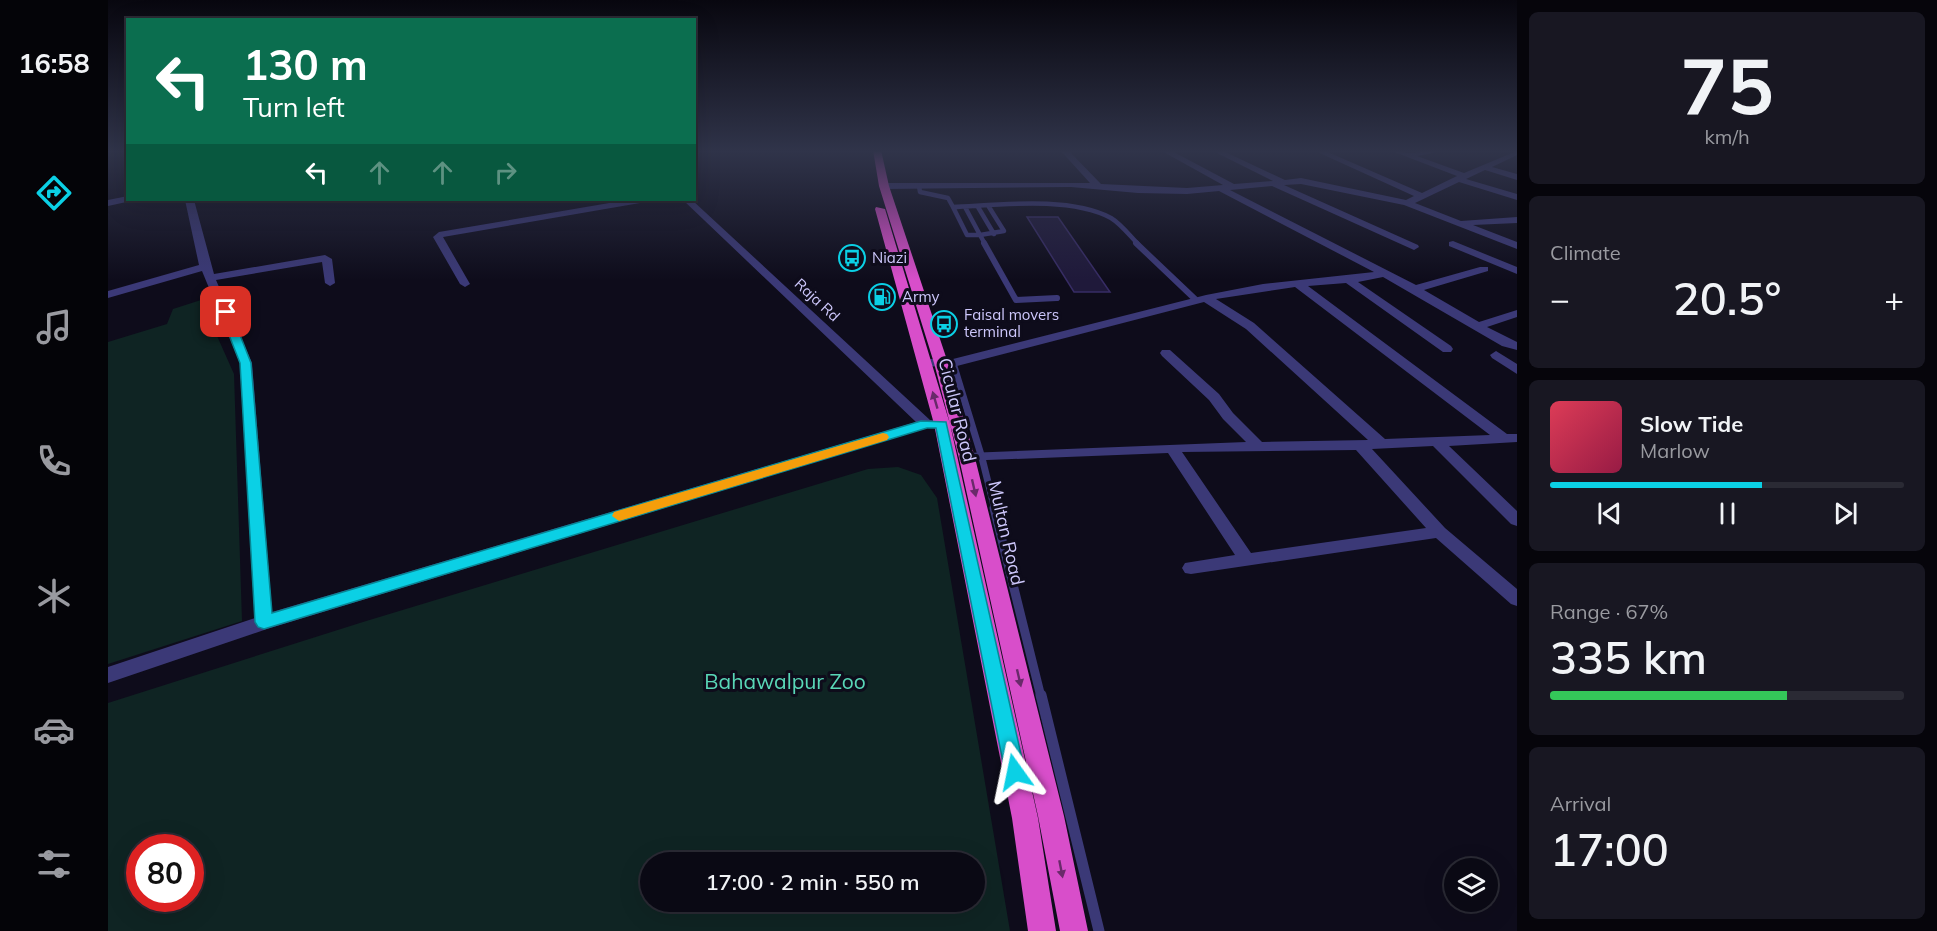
<!DOCTYPE html>
<html lang="en">
<head>
<meta charset="utf-8">
<style>
	body { margin:0; font-family:Mulish,sans-serif; background:#181722; color:#f1f3f6; height:100vh; display:flex; flex-direction:column; font-size:22px; white-space:nowrap }
	* { box-sizing:border-box; margin:0 }
	p { font-size:20px; color:#999aa0 }
	.icon { flex:none; width:33px; height:33px; fill:none; stroke:currentColor; stroke-width:2; stroke-linecap:round; stroke-linejoin:round }
	.map { position:relative; flex:1; overflow:hidden }
	.side { display:flex; flex-direction:column; gap:12px; padding:12px; background:#06050b; width:420px }
	.side>* { flex:none }
	.top-card { position:absolute; left:18px; top:18px; width:570px; height:183px; border-radius:0px; box-shadow:0 6px 24px #0002,0 0 0 2px #2a2a34; background:#0b6e4f; color:#fff; overflow:hidden }
	.tools { position:absolute; left:1336px; top:858px; display:grid; gap:12px }
	.tools a { display:grid; place-items:center; width:54px; height:54px; border-radius:50%; background:#0a0914; box-shadow:0 6px 24px #0002,0 0 0 2px #2a2a34; font-size:30px }
	.speed { position:absolute; left:18px; top:834px; display:flex; gap:12px; font-size:30px; font-weight:700; text-align:center }
	.speed>* { display:grid; place-content:center; width:78px; height:78px; border-radius:50%; background:#0a0914; box-shadow:0 6px 24px #0002,0 0 0 2px #2a2a34; line-height:1 }
	.speed .limit { border:9px solid #d22; background:#fff; color:#111 }
	.pin { position:absolute; display:grid; place-items:center; width:51px; height:51px; color:#fff; margin:-26px; border-radius:12px; box-shadow:0 3px 9px #0006 }
	.me { position:absolute; width:66px; margin:-33px; rotate:348deg; stroke-linejoin:round; filter:drop-shadow(0 0 4px #0008) }
	.turn { display:flex; align-items:center; gap:21px; height:126px; padding:0 18px; font-size:27px }
	.turn .icon { width:78px; height:78px; stroke-width:2.5 }
	.turn b { display:block; font-size:42px; line-height:51px }
	.lanes { display:flex; align-items:center; height:57px; padding:0 18px; background:#0003; justify-content:center; gap:30px; direction:ltr }
	.lanes .off { opacity:.35 }
	.big { font-size:45px; font-weight:600; line-height:1.1 }
	.side .card { flex:1; display:flex; flex-direction:column; justify-content:center; gap:9px; min-width:0; padding:0 21px; border-radius:9px; background:#181722 }
	.side .dial { align-items:center; gap:0 }
	.dial b { font-size:78px; line-height:1 }
	.song { display:flex; align-items:center; gap:18px }
	.cover { width:72px; height:72px; border-radius:9px; background:linear-gradient(135deg,hsl(350 70% 55%),hsl(340 70% 35%)) }
	.played { height:6px; border-radius:3px; background:linear-gradient(90deg,#0bd0e5 60%,#2a2a34 60%) }
	.keys { display:flex; justify-content:space-around; direction:ltr }
	.heat { display:flex; justify-content:space-between; align-items:center; font-size:33px; direction:ltr }
	.charge { height:9px; border-radius:4px; background:linear-gradient(90deg,#34c759 67%,#2a2a34 0) }
	.trip { position:absolute; left:532px; top:852px; width:345px; height:60px; border-radius:30px; background:#0a0914; box-shadow:0 6px 24px #0002,0 0 0 2px #2a2a34; font-weight:600; line-height:60px; text-align:center }
	main { display:flex; flex:1; min-height:0 }
	.tabs { display:flex; flex-direction:column; width:108px; justify-content:space-around; align-items:center; background:#040408; color:#999aa0 }
	.tabs .icon { width:42px; height:42px }
	.tabs .on { color:#0bd0e5 }
	.tabs b { font-size:27px; color:#f1f3f6 }
	.map>svg:first-child { display:block }
	.green { fill:#0f2423; fill-rule:evenodd }
	.building { fill:#1f193a; stroke:#372c65; stroke-width:1.5 }
	.lines { fill:none; stroke-linecap:round; stroke-linejoin:round }
	.service-far4 { stroke:#3b3977; stroke-width:4.5 }
	.service-far3 { stroke:#3b3977; stroke-width:6 }
	.service-far2 { stroke:#3b3977; stroke-width:7 }
	.service-far1 { stroke:#3b3977; stroke-width:9 }
	.service { stroke:#3b3977; stroke-width:11 }
	.minor { fill:#3b3977; fill-rule:evenodd }
	.trunk { fill:#d84eca; fill-rule:evenodd }
	.oneway { fill:#692a6a }
	.route { fill:#0bd0e5; stroke:#078795; stroke-width:1.5 }
	.slow { fill:#f59e0b }
	.labels { text-anchor:middle; stroke-width:6; stroke-linejoin:round; paint-order:stroke }
	.far-poi-label { font-size:15px; fill:#cec8fc; stroke:#0e0c1b; text-anchor:start }
	.far-street-label { font-size:15px; fill:#cec8fc; stroke:#0e0c1b }
	.street-label { font-size:18px; fill:#cec8fc; stroke:#0e0c1b }
	.near-park-label { font-size:21px; fill:#59d7b7; stroke:#0e0c1b }
</style>
</head>
<body>
<main>
<nav class="tabs">
<b>16:58</b>
<svg class="icon on" aria-label="directions" viewBox="0 0 24 24"><path d="M12 3l9 9-9 9-9-9zM9 14v-3h6M13 9l2 2-2 2"/></svg>
<svg class="icon" aria-label="music" viewBox="0 0 24 24"><path d="M9 18V5l10-2v13"/><circle cx="6" cy="18" r="3"/><circle cx="16" cy="16" r="3"/></svg>
<svg class="icon" aria-label="phone" viewBox="0 0 24 24"><path d="M5 4h4l2 5-3 2q2 4 5 5l2-3 5 2v4C11 20 4 13 5 4z"/></svg>
<svg class="icon" aria-label="climate" viewBox="0 0 24 24"><path d="M12 3v18M4 7l16 10M4 17L20 7"/></svg>
<svg class="icon" aria-label="car" viewBox="0 0 24 24"><path d="M5 17H2v-5l4-1 3-4h7l3 4 3 1v5h-3M9 17h6M6 11h13"/><circle cx="7" cy="17" r="2"/><circle cx="17" cy="17" r="2"/></svg>
<svg class="icon" aria-label="filters" viewBox="0 0 24 24"><path d="M4 7h16M4 17h16"/><circle cx="9" cy="7" r="2"/><circle cx="15" cy="17" r="2"/></svg>
</nav>
<div class="map">
<svg width="1409" height="931" viewBox="0 0 1409 931">
	<rect width="100%" height="100%" fill="#0e0c1b"/>
	<path class="green" d="M93 300 126 374 134 621 0 664V342L59 324 65 309Z
		M790 467 813 475 829 498 902 931H0V703L255 622 760 469ZM32 848H82V898H32ZM543 862H867V902H543Z"/>
	<path class="building" d="M919 217H950L1002 292H966Z"/>
	<g class="lines">
		<path class="service-far4" d="M811 186 812 192 840 198 845 207C891 205 961 196 1003 218 1013 224 1022 236 1030 244
			M845 207 859 235H872L857 207
			M870 207 886 234
			M877 244 872 235 896 231 881 207"/>
		<path class="service-far3" d="M876 243 908 300 949 298
			M1028 243 1088 300"/>
		<path class="service-far2" d="M845 363 874 458 887 510"/>
		<path class="service-far1" d="M886 508 933 697"/>
		<path class="service" d="M933 695 991 931"/>
		<path class="minor" d="M952 150H960L993 184 1079 188 1115 185 1052 150H1062L1126 184 1165 181 1103 150H1113L1177 180 1193 178 1298 200 1306 196 1205 150H1215L1314 193 1349 176 1281 150 1300 153 1340 150 1309 156 1356 173 1409 151V155L1384 167 1409 174V180L1377 170 1358 179 1409 194V200L1351 182 1307 203 1353 221 1409 217V223L1365 225 1409 242V249L1296 205 1193 184 1176 185 1310 245 1311 247 1306 250 1164 186 1122 190 1308 285 1372 267H1380V271L1316 290 1371 322 1409 310V317L1379 327 1409 342V350L1394 346 1275 277 1250 282 1343 346 1345 349 1343 352H1335L1238 283 1200 286 1399 434H1409V442L1341 446 1409 511V526L1403 524 1325 446 1264 449 1337 528 1409 589V606L1403 604 1328 538 1083 574 1077 573 1074 568 1077 563 1127 555 1060 453 854 461 852 458 859 453 1138 442 1115 419 1101 400 1054 356 1052 353 1054 350H1062L1111 394 1125 413 1154 442 1260 440 1138 329 1096 302 845 367 812 366 810 363 816 359H845L1098 295 1155 284 1266 272 1111 191 1079 194 1030 193 963 187 776 189 772 186 776 183H982ZM1187 287 1382 435 1277 439 1146 323 1108 299ZM1248 450 1318 528 1143 553 1074 452Z
			M20 196V200L23 201 0 206V200Z
			M77 200H86L106 274 217 255 224 259 227 283 222 286 217 283 214 262 108 280 144 363 164 612 808 422 575 200H584L822 420 844 421 851 425 844 429 819 428 159 629 0 683V667L147 618 132 363 94 271 0 298V291L91 265Z
			M519 200H537L532 203 335 237 362 284 357 287 352 284 325 237 331 232Z
			M1345 241 1409 267V274L1341 246V242Z
			M1388 351 1409 364V374L1384 358 1382 355Z"/>
		<path class="trunk" d="M765 150H773L781 186 840 363 867 458 956 816 980 931H952L930 816 851 458 826 363 771 186Z
			M768 207 777 209 842 424 930 818 948 931H920L904 818 826 424 767 209Z"/>
	</g>
	<defs><path id="oneway-solid" d="M-6-.8H1V-3.2L6.5 0L1 3.2V.8H-6Z" transform="scale(1.5)"/></defs>
	<g class="oneway">
		<use href="#oneway-solid" transform="translate(827 400) rotate(-106)"/>
		<use href="#oneway-solid" transform="translate(866 488) rotate(77)"/>
		<use href="#oneway-solid" transform="translate(911 678) rotate(77)"/>
		<use href="#oneway-solid" transform="translate(953 869) rotate(79)"/>
	</g>
	<linearGradient id="sky" x2="0" y2="1"><stop stop-color="#08070f"/><stop offset="0.54" stop-color="#30344a"/><stop offset="1" stop-color="#30344a" stop-opacity="0"/></linearGradient>
	<rect width="1409" height="280" fill="url(#sky)"/>
	<path class="route" d="M118 308 123 312 143 363 164 613 813 421 838 422 917 772 914 778 907 781 900 778 897 772 828 428H819L156 629 150 627 147 622 132 363 112 312Z"/>
	<path class="slow" d="M775 433 779 434 781 437 779 440 511 521 504 516 506 512Z"/>
	<defs>
		<symbol id="bus-ring" viewBox="-11 -11 22 22"><circle r="9.5" fill="#0e0c1b" stroke="#0bd0e5" stroke-width="1.5"/><path d="M-5-6H5V4H4V6H2V4H-2V6H-4V4H-5ZM-3.5-4V0h7V-4ZM-3.5 1.2v1.5H-2V1.2ZM2 1.2v1.5H3.5V1.2Z" fill="#0bd0e5"/></symbol>
		<symbol id="fuel-ring" viewBox="-11 -11 22 22"><circle r="9.5" fill="#0e0c1b" stroke="#0bd0e5" stroke-width="1.5"/><path d="M-5.5-6h7V0h2V4h1.3V-2.5L3-4.5l.8-.8L6-3V5H2.5V1h-1V6h-7ZM-4.2-4.7v3.2H.2V-4.7Z" fill="#0bd0e5"/></symbol>
	</defs>
	<g fill-rule="evenodd">
		<use href="#bus-ring" x="729" y="243" width="30" height="30"/>
		<use href="#fuel-ring" x="759" y="282" width="30" height="30"/>
		<use href="#bus-ring" x="821" y="309" width="30" height="30"/>
	</g>
	<g class="labels">
		<g class="far-poi-label">
			<text x="764" y="263">Niazi</text>
			<text x="794" y="302">Army</text>
			<text x="856" y="320">Faisal movers<tspan x="856" dy="17">terminal</tspan></text>
		</g>
		<g class="far-street-label">
			<text transform="translate(709 300) rotate(43)" y="5">Raja Rd</text>
		</g>
		<g class="street-label">
			<text transform="translate(849 410) rotate(76)" y="6">Cicular Road</text>
			<text transform="translate(898 533) rotate(77)" y="6">Multan Road</text>
		</g>
		<g class="near-park-label">
			<text x="677" y="689">Bahawalpur Zoo</text>
		</g>
	</g>
</svg>
<div class="tools">
<a><svg class="icon" aria-label="layers" viewBox="0 0 24 24"><path d="M12 4l9 5-9 5-9-5zM3 14l9 5 9-5"/></svg></a>
</div>
<div class="speed"><div class="limit">80</div></div>
<div class="pin" style="left:118px;top:312px;background:#d93025"><svg class="icon" aria-label="arrive" viewBox="0 0 24 24"><path d="M6 21V4h12l-3 4 3 4H6"/></svg></div>
<svg class="me" style="left:907px;top:772px" viewBox="-20 -20 40 40"><path d="M0-17L14 15 0 8-14 15z" fill="#0bd0e5" stroke="#fff" stroke-width="4"/></svg>
<div class="trip">17:00 · 2 min · 550 m</div>
<div class="top-card">
<div class="turn"><svg class="icon" aria-label="left" viewBox="0 0 24 24"><path d="M17 20v-9H6M10 6l-5 5 5 5"/></svg><div><b>130 m</b>Turn left</div></div>
<div class="lanes"><svg class="icon" aria-label="left" viewBox="0 0 24 24"><path d="M17 20v-9H6M10 6l-5 5 5 5"/></svg><svg class="icon off" aria-label="ahead" viewBox="0 0 24 24"><path d="M12 20V5M6 11l6-6 6 6"/></svg><svg class="icon off" aria-label="ahead" viewBox="0 0 24 24"><path d="M12 20V5M6 11l6-6 6 6"/></svg><svg class="icon off" aria-label="right" viewBox="0 0 24 24"><path d="M7 20v-9h11M14 6l5 5-5 5"/></svg></div>
</div>
</div>
<section class="side">
<div class="card dial"><b>75</b><p>km/h</p></div>
<div class="card"><p>Climate</p>
<div class="heat"><a>−</a><b class="big">20.5°</b><a>+</a></div>
</div>
<div class="card">
<div class="song"><i class="cover"></i><div><b>Slow Tide</b><p>Marlow</p></div></div>
<div class="played"></div>
<div class="keys"><svg class="icon" aria-label="previous" viewBox="0 0 24 24"><path d="M18 5L8 12l10 7zM5 5v14"/></svg><svg class="icon" aria-label="pause" viewBox="0 0 24 24"><path d="M8 5v14M16 5v14"/></svg><svg class="icon" aria-label="next" viewBox="0 0 24 24"><path d="M6 5l10 7-10 7zM19 5v14"/></svg></div>
</div>
<div class="card"><p>Range · 67%</p><b class="big">335 km</b><div class="charge"></div></div>
<div class="card"><p>Arrival</p><b class="big">17:00</b></div>
</section>
</main>
</body>
</html>
